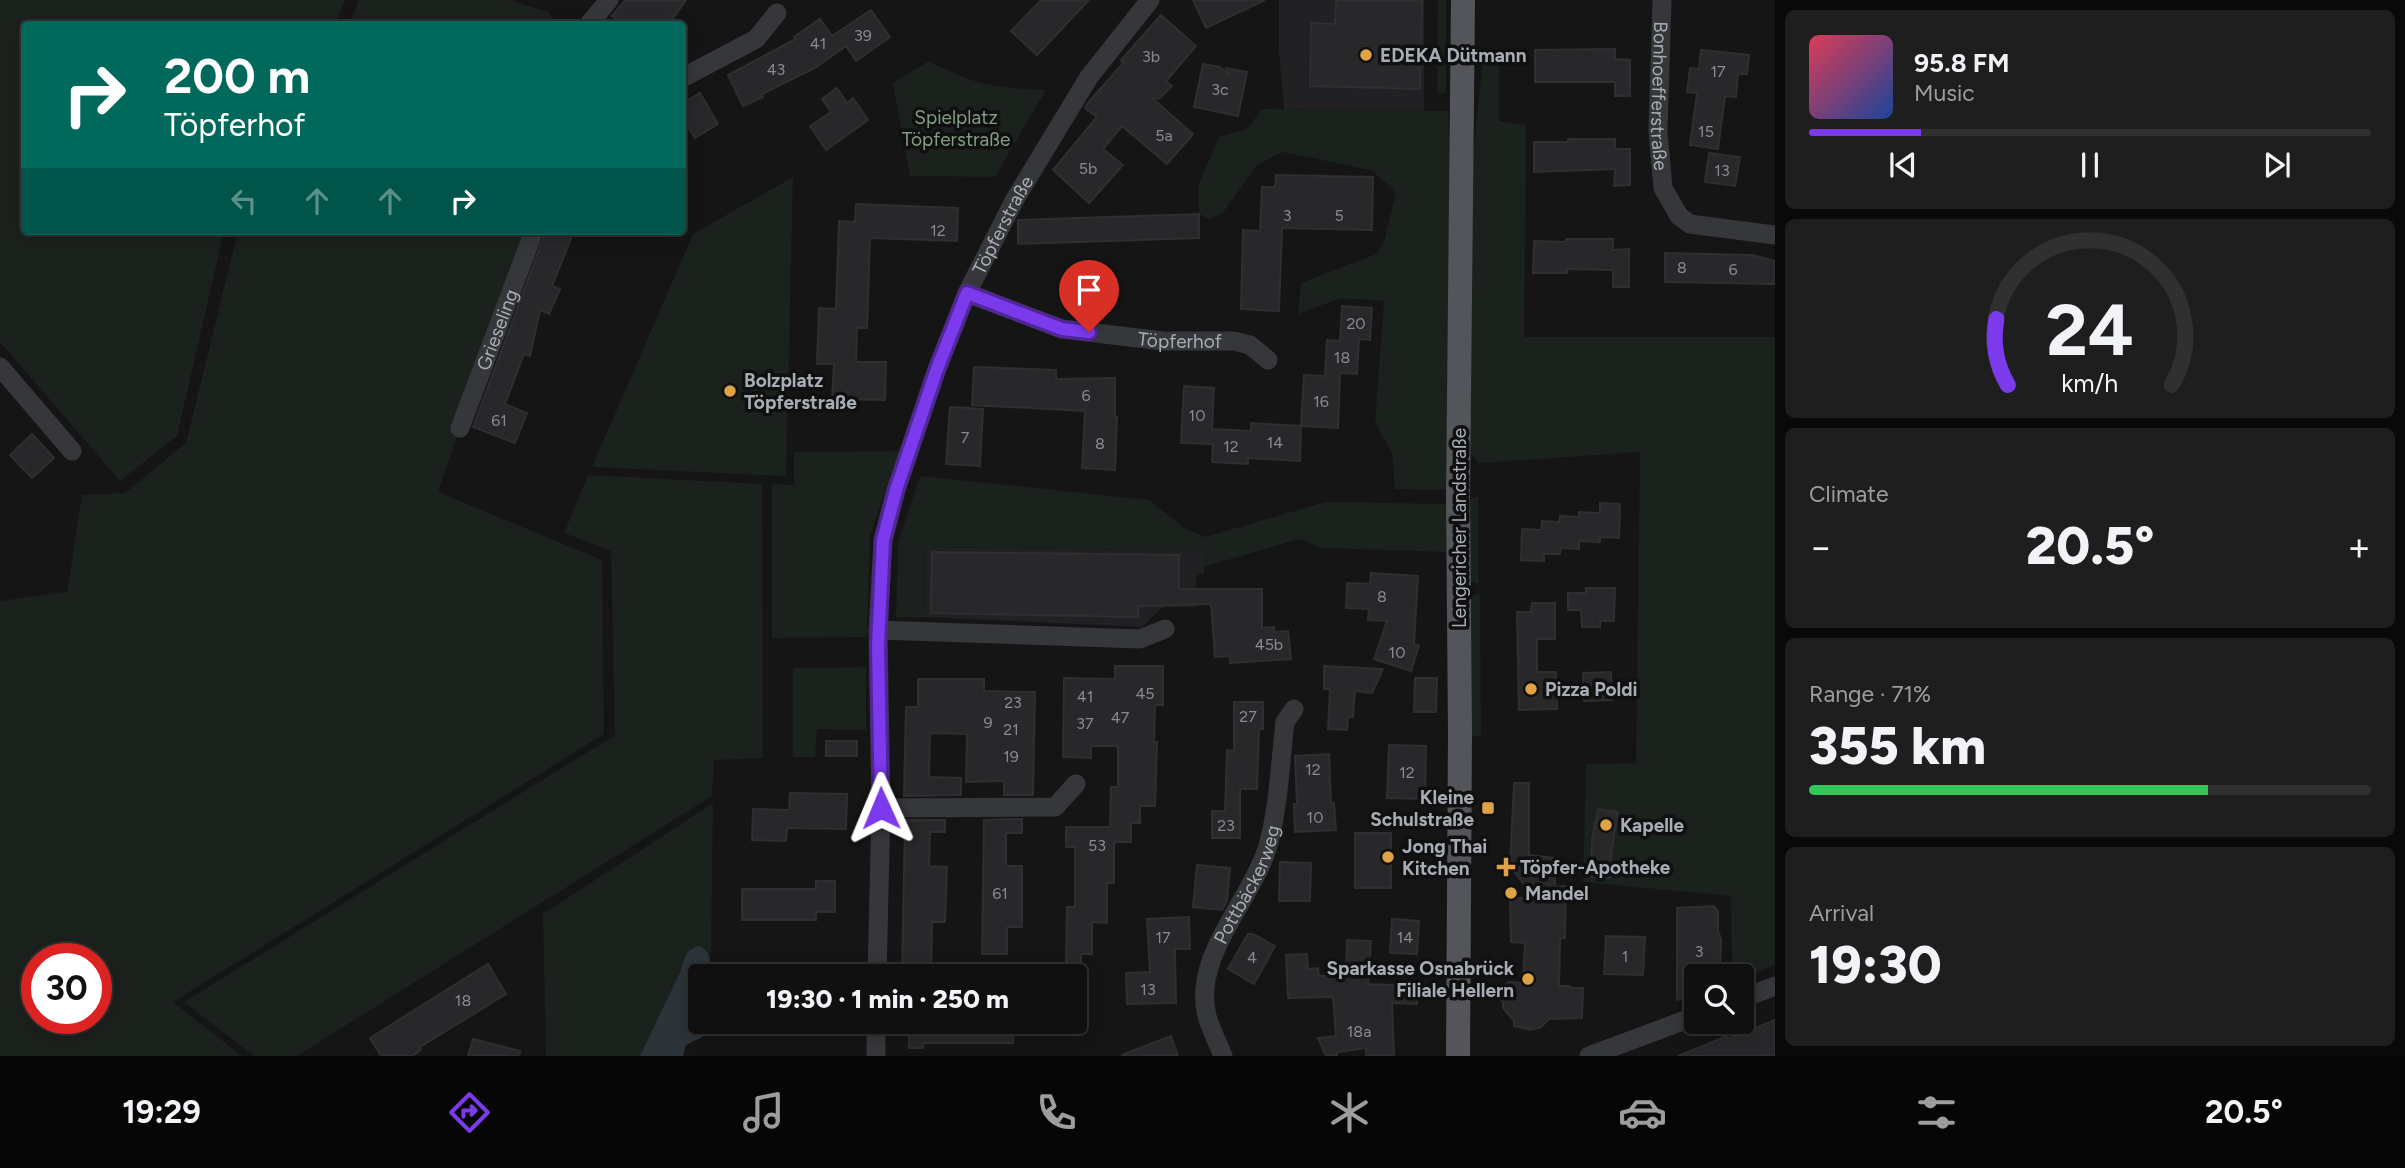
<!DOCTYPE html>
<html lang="en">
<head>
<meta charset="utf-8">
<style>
	body { margin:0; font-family:Figtree,sans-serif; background:#1e1e1e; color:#f1f3f6; height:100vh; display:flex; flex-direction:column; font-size:26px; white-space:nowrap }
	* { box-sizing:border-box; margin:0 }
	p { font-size:23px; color:#9c9d9f }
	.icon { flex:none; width:38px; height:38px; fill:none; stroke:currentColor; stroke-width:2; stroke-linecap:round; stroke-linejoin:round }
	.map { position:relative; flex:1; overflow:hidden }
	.details { display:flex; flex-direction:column; gap:10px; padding:10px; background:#090909; width:630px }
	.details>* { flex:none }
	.banner { position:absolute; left:21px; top:21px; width:665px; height:214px; border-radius:7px; box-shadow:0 4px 18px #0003,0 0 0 2px #303030; background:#00695c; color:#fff; overflow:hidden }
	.tools { position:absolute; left:1684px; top:964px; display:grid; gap:14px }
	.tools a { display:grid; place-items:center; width:70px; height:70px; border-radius:7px; background:#101010; box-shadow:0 4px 18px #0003,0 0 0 2px #303030; font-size:35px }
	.speed { position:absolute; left:21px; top:943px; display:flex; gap:14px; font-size:35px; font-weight:700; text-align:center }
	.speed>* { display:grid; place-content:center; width:91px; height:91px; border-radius:50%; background:#101010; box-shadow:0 4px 18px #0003,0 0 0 2px #303030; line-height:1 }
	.speed .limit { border:10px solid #d22; background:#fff; color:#111 }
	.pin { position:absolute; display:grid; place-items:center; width:60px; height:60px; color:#fff; margin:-72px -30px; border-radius:50% 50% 50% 0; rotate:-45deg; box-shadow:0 0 7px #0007 }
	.pin .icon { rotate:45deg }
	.me { position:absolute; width:77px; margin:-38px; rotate:359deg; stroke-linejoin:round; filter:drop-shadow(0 0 5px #0008) }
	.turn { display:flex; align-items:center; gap:24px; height:147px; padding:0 28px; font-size:32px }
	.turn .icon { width:91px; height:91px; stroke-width:2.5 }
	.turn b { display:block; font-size:49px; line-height:60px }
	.lanes { display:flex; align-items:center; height:66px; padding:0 28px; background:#0003; justify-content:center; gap:35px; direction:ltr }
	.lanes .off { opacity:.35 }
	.big { font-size:52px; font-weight:800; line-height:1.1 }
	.details .tile { flex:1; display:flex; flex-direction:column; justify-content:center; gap:10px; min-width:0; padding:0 24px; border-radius:10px; background:#1e1e1e }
	.details .dial { align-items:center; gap:0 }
	.dial svg { height:182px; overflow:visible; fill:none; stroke:#303030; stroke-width:7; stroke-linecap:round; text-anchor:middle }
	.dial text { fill:#f1f3f6; stroke:none }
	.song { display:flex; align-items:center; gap:21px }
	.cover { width:84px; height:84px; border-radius:10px; background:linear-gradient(135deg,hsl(350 70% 55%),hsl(220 70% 35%)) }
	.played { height:7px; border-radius:4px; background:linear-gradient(90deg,#7c3aed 20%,#303030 20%) }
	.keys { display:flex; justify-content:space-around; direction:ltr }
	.heat { display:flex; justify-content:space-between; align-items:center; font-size:38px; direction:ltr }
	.charge { height:10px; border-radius:5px; background:linear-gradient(90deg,#34c759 71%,#303030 0) }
	.trip { position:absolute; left:688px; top:964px; width:399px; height:70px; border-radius:7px; background:#101010; box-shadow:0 4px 18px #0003,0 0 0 2px #303030; font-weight:800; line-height:70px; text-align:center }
	.tab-bar { display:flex; height:112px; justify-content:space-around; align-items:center; background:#060606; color:#9c9d9f }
	.tab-bar .icon { width:49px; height:49px }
	.tab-bar .on { color:#7c3aed }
	.tab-bar b { font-size:32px; color:#f1f3f6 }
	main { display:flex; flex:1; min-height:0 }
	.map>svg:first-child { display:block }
	.built { fill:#212123 }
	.green { fill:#1b211c; fill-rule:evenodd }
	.water { fill:#2c3439 }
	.building { fill:#28282a; stroke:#2f2f32; stroke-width:2 }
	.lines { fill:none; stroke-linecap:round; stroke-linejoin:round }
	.minor { stroke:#36373b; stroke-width:19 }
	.major { stroke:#53555a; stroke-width:24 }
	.route-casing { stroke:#51269a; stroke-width:18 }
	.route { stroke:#7c3aed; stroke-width:12 }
	.poi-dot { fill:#e0a244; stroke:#101011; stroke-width:2.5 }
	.labels { text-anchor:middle; stroke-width:7; stroke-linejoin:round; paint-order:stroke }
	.number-label { font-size:16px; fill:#878b92 }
	.poi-label { font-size:19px; font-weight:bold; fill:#a8adb5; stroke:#101011; text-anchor:start }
	.street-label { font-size:19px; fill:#a8adb5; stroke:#101011 }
	.park-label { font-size:19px; fill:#819e81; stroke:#101011 }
</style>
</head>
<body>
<main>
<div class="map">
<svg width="1775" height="1056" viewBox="0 0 1775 1056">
	<rect width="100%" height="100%" fill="#151516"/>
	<path class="built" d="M1279 0H1424V111L1284 109 1279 53Z
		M926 547 1205 551 1204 573 1196 576 1195 607H1163L1142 627 925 617Z"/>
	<path class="green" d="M0 0H345L336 24H24V231H224L177 436 120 481 0 342Z
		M359 0H509L549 12 556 24H350Z
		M1438 0H1446V93H1437Z
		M1484 50 1499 51V121L1526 125 1524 337H1775V965L1741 979V976H1732L1731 896 1583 882 1586 764 1636 763 1640 452 1478 463 1470 452 1472 164Z
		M929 61C974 85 996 88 1046 90L995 177 910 176 893 83Z
		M1262 109 1448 111 1452 238 1449 490 1395 489 1392 453 1375 422 1384 301 1341 298 1298 314 1301 283 1374 255 1383 245 1396 192 1371 170 1282 152 1257 165 1222 214 1209 219 1199 214 1198 186 1219 137 1247 129Z
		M793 177 786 476 592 467 693 234Z
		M238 231H528L438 492 602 560 604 734 173 1002 242 1056H0V601L67 592 82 495 125 493 186 443ZM37 959H96V1018H37Z
		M900 451 870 535 867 637 772 638V484L794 485V452Z
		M588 475 762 484 763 758 714 760 712 796 297 1056H254L184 1002 615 735 611 551 564 533Z
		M920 476 1149 500 1183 527 1205 537 1326 502 1449 504V552L1321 548 1299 539 1204 567V551L926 547 925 617H896L898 542Z
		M1478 496 1479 584 1468 582V503L1472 498Z
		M1480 593 1481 737 1474 736 1469 732V596Z
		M866 667V730L817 729 815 757H793V668Z
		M713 803 711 956 705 948 684 955 681 970 640 1056H546L543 914Z"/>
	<path class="water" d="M698 946C713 950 710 963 710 976H700V1022H709V1034L686 1045 683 1056H640L681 970C684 957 685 951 698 946Z"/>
	<path class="building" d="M625 0H686L669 24H623L612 16Z
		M1041 0H1089L1037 55 1011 31Z
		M1193 0H1265L1206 28Z
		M1336 0H1422L1420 89 1310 86 1311 23 1335 24Z
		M871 10 890 37 856 61 846 46 815 68 762 94 763 97 743 106 728 75 796 39 794 37 820 19 832 36Z
		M1161 15 1196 46 1166 81 1172 86 1159 99 1151 97 1193 134 1167 164 1122 126 1103 149 1123 165 1089 203 1053 170 1097 117 1085 108 1087 104 1123 63 1121 60Z
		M1615 49V59L1630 60V96H1615V82H1535V50Z
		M1701 50 1749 55 1747 74H1738L1736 97 1725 96 1718 149 1690 145 1697 93 1687 92 1690 68 1699 69Z
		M1203 64 1220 67 1229 75 1226 68 1247 72 1238 116 1194 107Z
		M837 88 847 103 853 98 868 120 826 150 810 126 831 112 822 99Z
		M700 93 718 124 695 138 682 117V104Z
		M1568 139H1615V149H1630V185L1614 186 1615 169 1534 172V142H1568Z
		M1709 153 1740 157 1735 186 1705 182Z
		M1276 175 1373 177 1372 230 1282 228 1279 311 1241 309 1243 230 1260 231 1262 187H1275Z
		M856 204 958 208 957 241 870 238 867 328H857L856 362H886L885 400 832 399 834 364H817L819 308 836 309 839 221 855 222Z
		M1199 214V238L1018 244V220Z
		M546 231H574L552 286 560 289 549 314 540 310 530 356 524 354 505 404 527 413 515 443 473 427Z
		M1566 239H1613V250L1629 249V287H1613V270L1567 269V273H1533L1534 241 1566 242Z
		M1665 253 1752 255 1775 261V284L1665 282Z
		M1342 306 1372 308 1370 340 1359 339 1357 374 1340 373 1338 428 1301 426 1304 375 1325 376 1327 340 1340 341Z
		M974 367 1056 370V379L1115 378V417H1117L1115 470 1082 468 1085 411 972 405Z
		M1184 386 1214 388 1212 429 1251 431V423L1301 426 1300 461 1248 458V464L1212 462 1213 444 1181 443Z
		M950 407 983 409 980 466 946 464Z
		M32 434 54 458 32 478 10 455Z
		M1600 503 1620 504 1619 538 1600 537V542L1579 541V549L1561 548 1560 554H1544V561L1521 560 1522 529 1541 530 1542 521 1559 522 1560 516 1579 517V512L1600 513Z
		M932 552 1179 555V589H1262V628L1274 627V632L1288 631 1291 659 1230 663V656L1215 657 1211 604 1138 606V617L931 613Z
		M1371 573 1418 576 1414 644 1419 646 1411 671 1374 659 1387 621 1368 620 1369 609 1346 608 1347 583 1370 584Z
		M1586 588H1615L1614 621H1600V627H1582L1581 610H1568V593H1586Z
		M1532 603H1555V639H1537V672H1556L1557 709 1519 710 1517 612H1531Z
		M1115 666H1163V705H1155L1154 742H1157L1155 806H1140V823H1131V842H1114V883H1107V923L1092 922V954H1081V963H1072L1071 976H1028V963H1066L1067 907H1075V847H1066V827H1110L1111 787H1118V746H1091V758L1063 757 1064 678 1115 679Z
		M1324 666 1383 669 1372 693 1355 691 1353 717H1348L1347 730 1328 729 1330 689H1324Z
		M1611 672 1612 700 1584 701 1583 673Z
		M1415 678H1437L1436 712H1414Z
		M918 679H984V691L1035 692 1033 795H1004V781L966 782 967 734 930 733 929 777 961 778V795L904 796 906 707H918Z
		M1234 702H1263V729H1259L1257 789H1240V838H1212V811H1225L1227 750 1234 751Z
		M826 741H857V756H826Z
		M1389 745 1426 746 1425 799 1387 798Z
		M1329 754 1331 803H1334L1336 830 1295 832 1294 804H1297L1295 756Z
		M1514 783H1529V855L1554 858 1555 887 1566 886 1565 938 1560 939 1559 986H1570L1571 988H1583L1582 1018 1549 1019 1541 1027 1531 1030 1514 1026V1021L1503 1008V1002L1496 994 1508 982 1523 983 1525 943 1511 942 1510 897 1535 899 1510 866Z
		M790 793 847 794 846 829 787 828 786 841 752 840 753 809 789 810Z
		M1598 809 1618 812 1611 854 1610 878 1591 877 1592 840Z
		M1022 819V833H1006V866H1022V927H1007V954H982L984 820Z
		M905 820H945V832H930L929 866 947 867 945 922H932L931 976H902Z
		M1355 833H1391V888H1355Z
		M1280 862 1311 863 1310 901H1279Z
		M1197 865 1230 868 1227 901 1222 910 1193 907Z
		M816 881H835V912H816V920H742V889H816Z
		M1714 906 1718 911V930L1721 940 1720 968 1713 976H1696V994L1677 1000V908Z
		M1189 917 1190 949H1175L1176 1003 1127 1004 1126 973 1150 972 1147 919Z
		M1392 919 1419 921 1417 954 1390 953Z
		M1248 934H1253L1275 946 1254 984 1228 969Z
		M1606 936 1645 937 1643 975 1604 974Z
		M1347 940 1371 941 1368 984 1417 986V1004L1392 1003 1394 1056H1366V1048L1337 1052V1056H1326L1318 1038 1336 1036 1333 997 1288 998 1286 955 1307 954 1308 969 1318 968 1319 976 1346 974Z
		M488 964 506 994 420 1047 421 1050 412 1056H381L370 1038Z
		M1775 1020V1056H1678L1727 1036 1728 1039Z
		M909 1022H1014L1013 1043H923V1048H909Z
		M1171 1036 1178 1056H1123L1122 1055Z
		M473 1039 520 1051 519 1056H468Z"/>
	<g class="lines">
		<g class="minor">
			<path id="s1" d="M1662 0 1658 131 1663 188 1679 216 1690 224 1775 235"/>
			<path d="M589 24 609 0"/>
			<path d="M682 78 756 39 777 13"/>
			<path id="s2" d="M967 293 1062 329 1163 341H1234L1250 345 1268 360"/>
			<path d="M0 367 72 451"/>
			<path id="s3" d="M460 428 534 231"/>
			<path d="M878 630 1140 639 1165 629"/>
			<path d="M881 808 1055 807 1076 784"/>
			<path id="s4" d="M877 976 881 808 878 630 883 540 896 490 937 369 967 293 1015 199 1089 77 1150 0"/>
			<path d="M1741 999 1775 986"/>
			<path d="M876 1056V1022"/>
			<path id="s5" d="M1223 1056C1218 1043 1211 1030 1207 1016 1192 957 1250 902 1267 849 1279 808 1280 763 1285 722L1294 709"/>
			<path d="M1589 1056 1696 1016"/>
		</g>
		<path class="major" d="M1458 1056 1460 734 1458 497 1463 0"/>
	</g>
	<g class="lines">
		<defs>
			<path id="route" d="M881 808 878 646 883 540 896 490 937 369 967 293 1062 329 1089 332"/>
		</defs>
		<use href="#route" class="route-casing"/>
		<use href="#route" class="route"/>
	</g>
	<g class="poi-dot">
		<circle cx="1366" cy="55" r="7"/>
		<circle cx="730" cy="391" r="7"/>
		<circle cx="1531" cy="689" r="7"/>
		<rect x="1481" y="801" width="14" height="14" rx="3.5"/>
		<circle cx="1606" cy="825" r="7"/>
		<circle cx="1388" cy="857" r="7"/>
		<path d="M1502.5 856.5h7v7h7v7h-7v7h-7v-7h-7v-7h7z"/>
		<circle cx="1511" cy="893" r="7"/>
		<circle cx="1528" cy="979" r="7"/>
	</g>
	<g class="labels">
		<g class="number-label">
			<text x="863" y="41">39</text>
			<text x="818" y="49">41</text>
			<text x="1151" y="62">3b</text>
			<text x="776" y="75">43</text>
			<text x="1718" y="77">17</text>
			<text x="1220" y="95">3c</text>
			<text x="1706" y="137">15</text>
			<text x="1164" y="141">5a</text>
			<text x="1088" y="174">5b</text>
			<text x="1722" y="176">13</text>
			<text x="1287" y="221">3</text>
			<text x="1339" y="221">5</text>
			<text x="938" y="236">12</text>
			<text x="1682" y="273">8</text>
			<text x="1733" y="275">6</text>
			<text x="1356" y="329">20</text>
			<text x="1342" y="363">18</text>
			<text x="1086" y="401">6</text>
			<text x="1321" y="407">16</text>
			<text x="1197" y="421">10</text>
			<text x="499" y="426">61</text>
			<text x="965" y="443">7</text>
			<text x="1275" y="448">14</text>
			<text x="1100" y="449">8</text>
			<text x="1231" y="452">12</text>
			<text x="1382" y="602">8</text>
			<text x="1269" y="650">45b</text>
			<text x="1397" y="658">10</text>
			<text x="1145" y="699">45</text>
			<text x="1085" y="702">41</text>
			<text x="1013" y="708">23</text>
			<text x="1248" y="722">27</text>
			<text x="1120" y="723">47</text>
			<text x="988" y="728">9</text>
			<text x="1085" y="729">37</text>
			<text x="1011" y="735">21</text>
			<text x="1011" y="762">19</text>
			<text x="1313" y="775">12</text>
			<text x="1407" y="778">12</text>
			<text x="1315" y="823">10</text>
			<text x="1226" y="831">23</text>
			<text x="1097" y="851">53</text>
			<text x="1000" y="899">61</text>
			<text x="1163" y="943">17</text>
			<text x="1405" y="943">14</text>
			<text x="1699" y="957">3</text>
			<text x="1625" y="962">1</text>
			<text x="1252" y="963">4</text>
			<text x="1148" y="995">13</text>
			<text x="463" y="1006">18</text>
			<text x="1359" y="1037">18a</text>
		</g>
		<g class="poi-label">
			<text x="1380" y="62">EDEKA Dütmann</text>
			<text x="744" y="387">Bolzplatz<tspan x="744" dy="22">Töpferstraße</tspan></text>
			<text x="1545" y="696">Pizza Poldi</text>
			<text x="1474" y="804" text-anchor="end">Kleine<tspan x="1474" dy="22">Schulstraße</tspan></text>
			<text x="1620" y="832">Kapelle</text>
			<text x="1402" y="853">Jong Thai<tspan x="1402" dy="22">Kitchen</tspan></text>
			<text x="1520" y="874">Töpfer-Apotheke</text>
			<text x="1525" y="900">Mandel</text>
			<text x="1514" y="975" text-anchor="end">Sparkasse Osnabrück<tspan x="1514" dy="22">Filiale Hellern</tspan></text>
		</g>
		<g class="street-label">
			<text dy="7" stroke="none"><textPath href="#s1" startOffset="96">Bonhoefferstraße</textPath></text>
			<text dy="7" stroke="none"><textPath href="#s4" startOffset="774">Töpferstraße</textPath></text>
			<text dy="7" stroke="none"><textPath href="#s3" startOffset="105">Grieseling</textPath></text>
			<text dy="7" stroke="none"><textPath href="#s2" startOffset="220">Töpferhof</textPath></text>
			<text transform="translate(1459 528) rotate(-90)" y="7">Lengericher Landstraße</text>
			<text dy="7" stroke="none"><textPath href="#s5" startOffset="184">Pottbäckerweg</textPath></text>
		</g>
		<g class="park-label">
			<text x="956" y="124">Spielplatz<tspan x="956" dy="22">Töpferstraße</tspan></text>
		</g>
	</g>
</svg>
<div class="tools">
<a><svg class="icon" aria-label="search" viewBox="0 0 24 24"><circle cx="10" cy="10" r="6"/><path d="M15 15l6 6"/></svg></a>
</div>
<div class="speed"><div class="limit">30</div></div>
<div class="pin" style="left:1089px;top:332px;background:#d93025"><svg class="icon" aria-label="arrive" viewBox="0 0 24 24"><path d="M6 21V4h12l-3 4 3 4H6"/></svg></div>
<svg class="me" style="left:881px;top:808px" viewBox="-20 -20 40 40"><path d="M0-17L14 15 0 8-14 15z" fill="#7c3aed" stroke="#fff" stroke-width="4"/></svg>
<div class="trip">19:30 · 1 min · 250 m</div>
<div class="banner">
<div class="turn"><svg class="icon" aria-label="right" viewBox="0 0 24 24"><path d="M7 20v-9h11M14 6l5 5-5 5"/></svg><div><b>200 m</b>Töpferhof</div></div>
<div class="lanes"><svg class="icon off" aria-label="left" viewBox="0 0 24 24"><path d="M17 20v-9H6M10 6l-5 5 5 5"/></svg><svg class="icon off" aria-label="ahead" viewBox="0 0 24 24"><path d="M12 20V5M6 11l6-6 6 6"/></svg><svg class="icon off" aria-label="ahead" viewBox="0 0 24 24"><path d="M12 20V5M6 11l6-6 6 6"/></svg><svg class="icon" aria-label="right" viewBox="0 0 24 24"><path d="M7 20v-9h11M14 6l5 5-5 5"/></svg></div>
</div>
</div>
<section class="details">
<div class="tile">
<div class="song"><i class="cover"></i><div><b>95.8 FM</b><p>Music</p></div></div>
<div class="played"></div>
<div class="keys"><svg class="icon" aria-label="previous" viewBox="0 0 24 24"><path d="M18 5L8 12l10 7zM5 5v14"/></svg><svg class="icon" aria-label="pause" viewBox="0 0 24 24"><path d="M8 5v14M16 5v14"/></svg><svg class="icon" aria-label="next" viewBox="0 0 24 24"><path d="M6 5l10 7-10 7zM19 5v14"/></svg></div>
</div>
<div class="tile dial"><svg viewBox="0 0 100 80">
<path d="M14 69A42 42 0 1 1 86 69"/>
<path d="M14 69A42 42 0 0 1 9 40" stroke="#7c3aed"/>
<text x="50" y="56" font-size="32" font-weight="700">24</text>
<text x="50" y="72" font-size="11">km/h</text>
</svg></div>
<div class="tile"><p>Climate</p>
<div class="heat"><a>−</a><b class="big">20.5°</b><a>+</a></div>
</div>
<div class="tile"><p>Range · 71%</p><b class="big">355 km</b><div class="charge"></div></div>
<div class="tile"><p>Arrival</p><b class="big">19:30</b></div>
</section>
</main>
<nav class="tab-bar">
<b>19:29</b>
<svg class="icon on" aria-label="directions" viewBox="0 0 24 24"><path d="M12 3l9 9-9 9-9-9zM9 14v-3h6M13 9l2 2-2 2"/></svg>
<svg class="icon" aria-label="music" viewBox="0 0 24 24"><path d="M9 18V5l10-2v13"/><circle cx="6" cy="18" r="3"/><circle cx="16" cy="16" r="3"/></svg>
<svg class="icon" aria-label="phone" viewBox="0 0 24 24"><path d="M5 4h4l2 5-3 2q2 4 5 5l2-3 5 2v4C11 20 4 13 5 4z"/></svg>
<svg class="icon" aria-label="climate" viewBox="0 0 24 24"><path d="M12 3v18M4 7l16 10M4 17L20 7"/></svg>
<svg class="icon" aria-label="car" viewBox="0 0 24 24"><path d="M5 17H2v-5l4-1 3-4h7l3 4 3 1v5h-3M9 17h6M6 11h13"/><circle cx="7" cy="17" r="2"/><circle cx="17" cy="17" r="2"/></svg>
<svg class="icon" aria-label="filters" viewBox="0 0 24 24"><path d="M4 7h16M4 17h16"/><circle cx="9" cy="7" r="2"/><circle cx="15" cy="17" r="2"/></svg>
<b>20.5°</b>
</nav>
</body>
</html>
